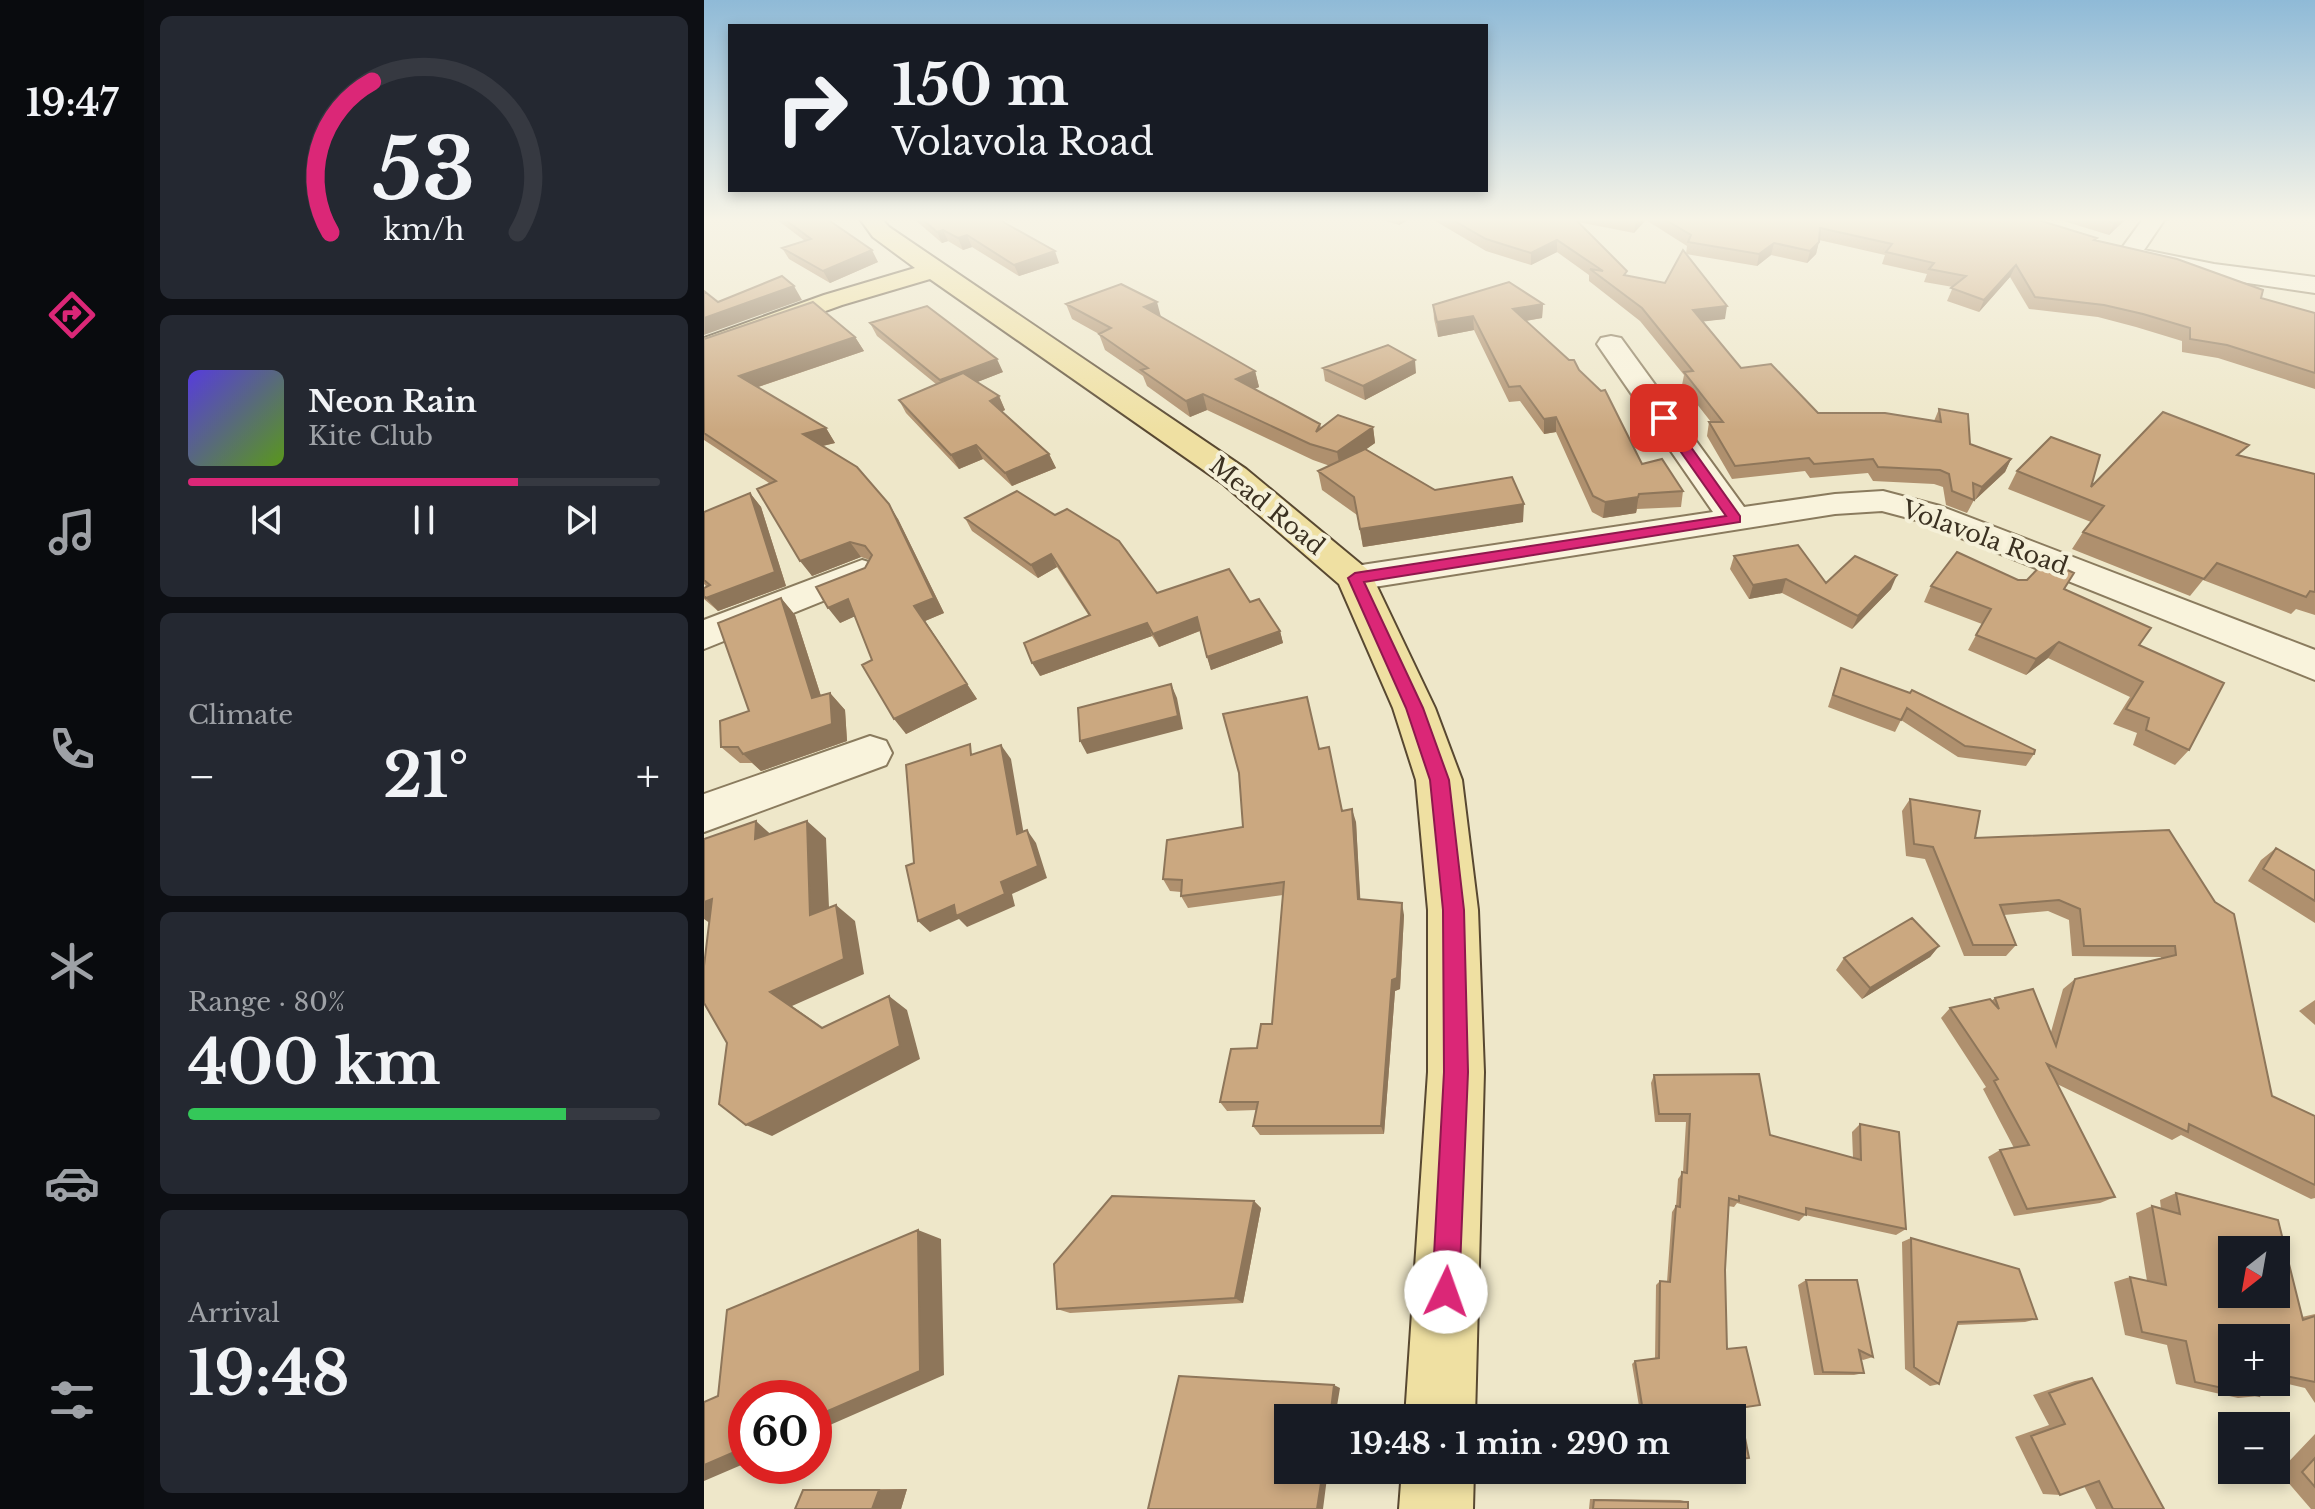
<!DOCTYPE html>
<html lang="en">
<head>
<meta charset="utf-8">
<style>
	body { margin:0; font-family:"Libre Baskerville",serif; background:#242831; color:#f1f3f6; height:100vh; display:flex; flex-direction:column; font-size:30px; white-space:nowrap }
	* { box-sizing:border-box; margin:0 }
	p { font-size:26px; color:#9ea1a6 }
	.icon { flex:none; width:44px; height:44px; fill:none; stroke:currentColor; stroke-width:2; stroke-linecap:round; stroke-linejoin:round }
	.map { position:relative; flex:1; overflow:hidden }
	.sheet { display:flex; flex-direction:column; gap:16px; padding:16px; background:#0d0f14; width:560px }
	.sheet>* { flex:none }
	.banner { position:absolute; left:24px; top:24px; width:760px; height:168px; border-radius:0px; box-shadow:0 4px 12px #0003; background:#171b24; color:#f1f3f6; overflow:hidden }
	.needle { width:52px; rotate:211deg }
	.controls { position:absolute; left:1514px; top:1236px; display:grid; gap:16px }
	.controls a { display:grid; place-items:center; width:72px; height:72px; border-radius:0px; background:#171b24; box-shadow:0 4px 12px #0003; font-size:40px }
	.speed { position:absolute; left:24px; top:1380px; display:flex; gap:16px; font-size:40px; font-weight:700; text-align:center }
	.speed>* { display:grid; place-content:center; width:104px; height:104px; border-radius:50%; background:#171b24; box-shadow:0 4px 12px #0003; line-height:1 }
	.speed .limit { border:12px solid #d22; background:#fff; color:#111 }
	.pin { position:absolute; display:grid; place-items:center; width:68px; height:68px; color:#fff; margin:-34px; border-radius:16px; box-shadow:0 4px 12px #0006 }
	.me { position:absolute; width:88px; margin:-44px; rotate:3deg; stroke-linejoin:round; filter:drop-shadow(0 0 6px #0008) }
	.turn { display:flex; align-items:center; gap:28px; height:168px; padding:0 32px; font-size:36px }
	.turn .icon { width:104px; height:104px; stroke-width:2.5 }
	.turn b { display:block; font-size:56px; line-height:68px }
	.big { font-size:60px; font-weight:700; line-height:1.1 }
	.sheet .widget { flex:1; display:flex; flex-direction:column; justify-content:center; gap:12px; min-width:0; padding:0 28px; border-radius:12px; background:#242831 }
	.sheet .dial { align-items:center; gap:0 }
	.dial svg { height:208px; overflow:visible; fill:none; stroke:#363941; stroke-width:7; stroke-linecap:round; text-anchor:middle }
	.dial text { fill:#f1f3f6; stroke:none }
	.song { display:flex; align-items:center; gap:24px }
	.cover { width:96px; height:96px; border-radius:12px; background:linear-gradient(135deg,hsl(250 70% 55%),hsl(90 70% 35%)) }
	.played { height:8px; border-radius:4px; background:linear-gradient(90deg,#db2777 70%,#363941 70%) }
	.keys { display:flex; justify-content:space-around; direction:ltr }
	.heat { display:flex; justify-content:space-between; align-items:center; font-size:44px; direction:ltr }
	.charge { height:12px; border-radius:6px; background:linear-gradient(90deg,#34c759 80%,#363941 0) }
	.trip { position:absolute; left:570px; top:1404px; width:472px; height:80px; border-radius:0px; background:#171b24; box-shadow:0 4px 12px #0003; font-weight:700; line-height:80px; text-align:center }
	main { display:flex; flex:1; min-height:0 }
	.menu { display:flex; flex-direction:column; width:144px; justify-content:space-around; align-items:center; background:#090b0e; color:#9ea1a6 }
	.menu .icon { width:56px; height:56px }
	.menu .current { color:#db2777 }
	.menu b { font-size:36px; color:#f1f3f6 }
	.map>svg:first-child { display:block }
	.lines { fill:none; stroke-linecap:round; stroke-linejoin:round }
	.minor-casing { stroke:#8a7b5e; stroke-width:4 }
	.major-casing { stroke:#584831; stroke-width:4 }
	.minor { fill:#f9f3dc; fill-rule:evenodd }
	.major { fill:#efe0a2; fill-rule:evenodd }
	.wall { fill:#af906e; fill-rule:evenodd }
	.shaded-wall { fill:#8e765a }
	.building { fill:#cba880; stroke:#8e765a; stroke-width:2; fill-rule:evenodd }
	.route { fill:#db2777; stroke:#8e194d; stroke-width:2 }
	.labels { text-anchor:middle; stroke-width:8; stroke-linejoin:round; paint-order:stroke }
	.street-label { font-size:24px; fill:#3b3121; stroke:#f5f0d8 }
</style>
</head>
<body>
<main>
<nav class="menu">
<b>19:47</b>
<svg class="icon current" aria-label="directions" viewBox="0 0 24 24"><path d="M12 3l9 9-9 9-9-9zM9 14v-3h6M13 9l2 2-2 2"/></svg>
<svg class="icon" aria-label="music" viewBox="0 0 24 24"><path d="M9 18V5l10-2v13"/><circle cx="6" cy="18" r="3"/><circle cx="16" cy="16" r="3"/></svg>
<svg class="icon" aria-label="phone" viewBox="0 0 24 24"><path d="M5 4h4l2 5-3 2q2 4 5 5l2-3 5 2v4C11 20 4 13 5 4z"/></svg>
<svg class="icon" aria-label="climate" viewBox="0 0 24 24"><path d="M12 3v18M4 7l16 10M4 17L20 7"/></svg>
<svg class="icon" aria-label="car" viewBox="0 0 24 24"><path d="M5 17H2v-5l4-1 3-4h7l3 4 3 1v5h-3M9 17h6M6 11h13"/><circle cx="7" cy="17" r="2"/><circle cx="17" cy="17" r="2"/></svg>
<svg class="icon" aria-label="filters" viewBox="0 0 24 24"><path d="M4 7h16M4 17h16"/><circle cx="9" cy="7" r="2"/><circle cx="15" cy="17" r="2"/></svg>
</nav>
<section class="sheet">
<div class="widget dial"><svg viewBox="0 0 100 80">
<path d="M14 69A42 42 0 1 1 86 69"/>
<path d="M14 69A42 42 0 0 1 30 11" stroke="#db2777"/>
<text x="50" y="56" font-size="32" font-weight="700">53</text>
<text x="50" y="72" font-size="11">km/h</text>
</svg></div>
<div class="widget">
<div class="song"><i class="cover"></i><div><b>Neon Rain</b><p>Kite Club</p></div></div>
<div class="played"></div>
<div class="keys"><svg class="icon" aria-label="previous" viewBox="0 0 24 24"><path d="M18 5L8 12l10 7zM5 5v14"/></svg><svg class="icon" aria-label="pause" viewBox="0 0 24 24"><path d="M8 5v14M16 5v14"/></svg><svg class="icon" aria-label="next" viewBox="0 0 24 24"><path d="M6 5l10 7-10 7zM19 5v14"/></svg></div>
</div>
<div class="widget"><p>Climate</p>
<div class="heat"><a>−</a><b class="big">21°</b><a>+</a></div>
</div>
<div class="widget"><p>Range · 80%</p><b class="big">400 km</b><div class="charge"></div></div>
<div class="widget"><p>Arrival</p><b class="big">19:48</b></div>
</section>
<div class="map">
<svg width="1611" height="1509" viewBox="0 0 1611 1509">
	<rect width="100%" height="100%" fill="#eee7c9"/>
	<g class="lines">
		<defs>
			<path id="minor" d="M1439 219H1461L1440 250 1510 264 1611 277V293L1510 278 1436 261 1433 258 1419 257 1415 252Z
				M907 336 917 338 1040 507 1131 494 1179 491 1236 506 1611 650V680L1212 520 1178 511 1131 514 651 590 638 586 633 578 638 570 651 566 1009 512 893 344 897 338Z
				M158 560 171 564 176 572 171 580 0 649V620Z
				M166 736 182 741 188 753 182 765 0 832V794Z"/>
			<path id="major" d="M156 219H178L185 227 542 469 664 570 669 578 731 708 758 780 774 910 780 1072 771 1418H701L724 1072V910L712 780 689 708 635 584 518 483 226 279 138 305 0 355V338L120 295 211 268 169 237Z
				M698 1470H770L769 1509H695Z"/>
		</defs>
		<use href="#minor" class="minor-casing"/>
		<use href="#major" class="major-casing"/>
		<use href="#minor" class="minor"/>
		<use href="#major" class="major"/>
	</g>
	<path class="wall" d="M72 219H123L174 262 126 283 85 259 78 248 101 241Z
		M210 219H296L355 263 315 276 268 247 259 250 244 241 238 243Z
		M676 219H706L695 225Z
		M728 219H1331L1557 298 1611 313V389L1514 358 1478 352V341L1432 327 1394 317 1325 309 1306 277 1275 312 1243 301 1249 287 1220 282 1223 274 1178 264 1181 255 1115 240 1112 254 1103 263 1067 255 1053 266 982 254 1021 319 999 321 1037 368 1114 413 1230 421 1235 409 1266 444 1307 459 1301 472 1271 500H1270L1263 513 1242 505 1239 487 1230 484 1169 481 1164 473 1106 478 1101 471 1028 479 1003 436 1005 422H1007L978 385 980 375 936 321 885 281V275L853 252 827 265 782 251ZM942 220 983 246 982 254 961 283 923 276 874 222 930 233Z
		M1353 219H1422L1405 235Z
		M362 304 457 317 551 371 555 387 550 389 616 424 617 428 669 427 671 443 662 449 731 490 819 522 659 547 653 515 618 490 614 471 626 466 609 460 503 410 486 417 443 386 439 376 401 350 395 334 368 319Z
		M839 304 838 318 822 321 875 370 938 464 979 491 977 507 933 509 932 513 899 518 888 512 852 432 840 434 816 401 805 402 770 330 734 337 730 319 729 305Z
		M166 323 299 372 273 382 295 396 301 410 298 411 345 454 352 468 308 486 279 459 255 469 202 413 195 400 232 384 173 336Z
		M151 337 160 351 54 387 122 428 131 443 119 446 194 519 240 613 221 621 273 699 202 734 168 660 151 616 136 623 166 560 157 557 108 576 65 483 0 440V339Z
		M619 368 712 373 661 400 621 381Z
		M1538 456 1611 474V615L1592 609 1587 614 1499 580 1486 596 1368 549 1379 532 1387 522 1304 489 1313 471 1387 487Z
		M46 493 57 507 82 586 14 611 0 599V588L3 587 0 584V512Z
		M261 518 453 593 546 602 576 631 579 643 507 670 496 631 455 647 448 636 336 676 385 616 353 567 334 578 268 531Z
		M1030 556 1122 583 1187 589 1148 629 1078 593 1045 599 1026 569Z
		M1314 580 1360 589 1435 645 1485 750 1471 765 1429 745 1433 733 1409 724 1426 697 1344 658 1322 675 1264 650 1278 624 1220 602 1227 586Z
		M77 598 91 615 117 696 126 693 141 710 143 741 57 771 48 763H36L17 747 45 711Z
		M1137 668 1330 754 1322 766 1254 757 1197 720 1191 732 1124 707Z
		M625 747 638 811 652 822 656 899 700 915 696 989 691 991 680 1134 556 1135 549 1126 552 1110 523 1111 516 1102 568 1024 579 895 484 908 477 896V892L466 891 459 879 539 827 616 749Z
		M1206 799 1271 838 1465 830 1568 1096 1611 1116V1198L1607 1199 1477 1135 1468 1140 1353 1084 1411 1197 1396 1203 1310 1216 1284 1157 1296 1150 1310 1148 1279 1089 1282 1087 1237 1018 1246 1008 1287 1001 1291 998 1347 1032 1359 989 1371 979 1457 959V957L1368 956 1365 920 1344 911 1300 915 1312 945 1302 956H1260L1221 859 1202 856 1198 811Z
		M1572 848 1611 871V923L1544 881 1557 860Z
		M1235 946 1226 957 1158 999 1132 970 1140 958Z
		M1611 1000V1025L1595 1011Z
		M950 1075 1066 1135 1149 1158 1148 1132 1156 1124 1202 1229 1192 1235 1101 1215 1095 1221 1033 1203 1030 1207 1024 1206 1021 1270 1023 1349 1056 1405 1035 1409 1028 1418H937L928 1364 931 1361 951 1359 952 1285 956 1281 963 1282 968 1212 972 1206 974 1179 979 1172 982 1122H951L947 1083Z
		M1472 1193 1598 1317 1611 1314V1403L1601 1388 1572 1381V1338H1528L1555 1396 1534 1398 1472 1384 1463 1345 1421 1335 1410 1282 1426 1277 1443 1281 1432 1213 1448 1206 1457 1209 1456 1200Z
		M550 1201 557 1208 539 1303 366 1313 353 1309Z
		M1207 1238 1333 1319 1321 1322 1253 1325 1235 1384 1226 1386 1201 1369 1198 1242Z
		M1102 1280 1169 1357 1159 1360 1157 1359 1160 1373 1150 1375H1110L1094 1285Z
		M1388 1378 1460 1509H1392L1380 1486 1356 1495 1339 1494 1311 1437 1345 1425 1329 1395 1371 1381Z
		M1611 1434V1509H1607L1575 1472Z
		M130 1489H203L197 1509H91L99 1490Z
		M886 1499 976 1500 984 1502V1509H885Z"/>
	<path class="shaded-wall" d="M695 219H706L695 225Z
		M934 219H942L930 233 932 221Z
		M1415 219H1422L1405 235 1410 223Z
		M239 230 244 241 238 243 233 232Z
		M263 235 268 247 259 250 254 238Z
		M853 240V252L827 265V253Z
		M1115 242 1112 254 1103 263 1106 251Z
		M1070 243 1067 255 1053 266 1055 254Z
		M168 250 174 262 126 283 119 271Z
		M351 251 355 263 315 276 310 265Z
		M1312 265 1306 277 1275 312 1280 300Z
		M90 286 98 300 0 335V318Z
		M453 302 457 317 440 307Z
		M839 304 838 318 809 323V309Z
		M1023 306 1021 319 987 323 989 310Z
		M769 316 770 330 734 337 733 322Z
		M151 337 160 351 45 390 35 376Z
		M293 359 299 372 243 394 236 380Z
		M711 360 712 373 661 400 659 386Z
		M551 371 555 387 536 395 532 379Z
		M499 394 503 410 486 417 482 401Z
		M295 396 301 410 293 414 286 401Z
		M852 417V432L840 434V419Z
		M669 427 671 443 636 468 633 452Z
		M122 428 131 443 109 448 99 434Z
		M272 445 279 459 255 469 247 455Z
		M345 454 352 468 308 486 301 473Z
		M1307 459 1301 472 1271 500 1278 487Z
		M46 493 57 507 82 586 14 611 2 598Z
		M935 494 932 513 899 518 901 502Z
		M185 504 194 519 240 613 221 621 273 699 202 734 190 719 210 606Z
		M820 504 819 522 659 547 656 529Z
		M146 542 157 557 108 576 96 561Z
		M347 554 353 567 334 578 327 565Z
		M1193 575 1187 589 1148 629 1154 616Z
		M1082 579 1078 593 1045 599 1049 585Z
		M77 598 91 615 123 715 108 698Z
		M144 599 156 614 136 623 124 608Z
		M493 617 498 630 455 647 449 634Z
		M443 623 448 636 336 676 328 663Z
		M576 631 579 643 507 670 503 657Z
		M1355 642 1344 658 1322 675 1332 659Z
		M467 684 473 698 479 729 383 754 376 741Z
		M126 693 141 710 143 741 57 771 39 754Z
		M297 745 307 759 322 847 313 834Z
		M648 809 652 822 657 911 654 899Z
		M52 821 72 839H51Z
		M103 821 122 838 126 931 106 915Z
		M323 830 332 843 343 878 308 894 311 906 263 927 255 919 226 932 214 921 297 882Z
		M8 899 7 924 0 919V902Z
		M698 903 700 915 696 989 691 991 680 1134 677 1126 688 980Z
		M132 905 151 921 160 974 88 1006 140 1042 66 992Z
		M1235 946 1226 957 1158 999 1166 988Z
		M185 996 203 1010 216 1059 68 1136 42 1125Z
		M550 1201 557 1208 539 1303 531 1298Z
		M214 1230 237 1239 240 1375 110 1432V1417Z
		M630 1385 636 1388 631 1418H626Z
		M42 1447V1463L0 1481V1465Z
		M619 1470H624L619 1509H613Z
		M203 1489 197 1509H168L175 1490Z"/>
	<path class="building" d="M80 219H123L168 250 119 271 78 248 107 239Z
		M218 219H296L301 223 351 251 310 265 263 235 254 238 239 230 233 232Z
		M747 219H871L923 271 920 275 961 283 979 250 1023 306 989 310 1037 368 1067 364 1114 413H1181L1237 422 1235 409 1264 414 1266 444 1307 459 1278 487 1269 483 1270 500 1248 491 1245 474 1236 470 1174 467 1169 459 1110 464 1105 458 1031 466 1005 422H1019L980 372 989 371 938 308 886 269 899 271 853 240 827 253 782 239Z
		M960 219H1331L1393 238 1390 240 1473 259 1559 290 1557 298 1611 313V373L1523 345 1486 339V328L1439 314 1400 305 1331 297 1312 265 1280 300 1247 288 1262 276 1225 269 1230 263 1182 252 1188 244 1116 228 1115 242 1106 251 1070 243 1055 254 984 242 987 235Z
		M1398 219H1415L1410 223Z
		M78 276 90 286 0 318V291L14 302Z
		M805 282 839 304 809 309 865 360H870L875 370 897 391 901 390 938 464 958 459 979 491 935 494 934 497 901 502 889 496 852 417 840 419 816 386 805 387 769 316 733 322 729 305Z
		M417 284 453 302 440 307 551 371 532 379 616 424 612 432 634 415 669 427 633 452 606 444 499 394 482 401 437 370 444 368 395 334 407 328 362 304Z
		M109 302 151 337 35 376 122 428 99 434 153 467 185 504 230 598 210 606 263 684 190 719 158 665 168 660 144 599 124 608 112 587 161 568 168 555 161 546 146 542 96 561 53 489 72 481 0 433V339Z
		M223 306 293 359 236 380 166 323Z
		M684 345 711 360 659 386 619 368Z
		M259 373 295 396 286 401 345 454 301 473 272 445 247 455 195 400Z
		M1459 412 1545 445 1533 455 1611 474V592L1606 591 1602 597 1513 563 1500 579 1379 532 1400 506 1313 471 1347 437 1396 455 1387 487Z
		M661 449 731 490 808 477 820 504 656 529 650 497 614 471Z
		M313 491 351 515 363 509 415 541 453 593 525 569 546 602 555 599 576 631 503 657 493 617 449 634 443 623 328 663 320 643 386 615 347 554 327 565 261 518Z
		M46 493 71 572 2 598 0 596V588L6 585 0 580V512Z
		M1094 545 1122 583 1151 556 1193 575 1154 616 1082 579 1049 585 1030 556Z
		M1253 552 1314 580H1323L1342 560 1370 573 1360 589 1447 628 1435 645 1520 683 1485 750 1442 730 1445 718 1422 709 1439 682 1355 642 1332 659 1272 635 1287 609 1227 586Z
		M77 598 108 698 126 693 128 724 39 754 34 747H17L16 721 45 711 14 623Z
		M1137 668 1206 693 1208 690 1331 750 1330 754 1261 746 1203 708 1197 720 1129 695Z
		M467 684 474 716 376 741 374 708Z
		M603 697 615 749 625 747 638 811 648 809 654 899 698 903 693 978 688 980 677 1126H549L554 1102H516L527 1049 553 1048 557 1024H568L580 882 477 896 478 880 459 879 463 840 539 827 535 773 519 714Z
		M266 744 267 755 297 745 313 834 323 830 334 866 297 882 301 894 252 916 250 905 214 921 202 866 210 863 202 765Z
		M1206 799 1276 811 1271 838 1465 830 1511 902 1530 914 1568 1096 1611 1116V1185L1485 1124 1484 1132 1343 1064 1411 1197 1323 1209 1296 1150 1325 1145 1290 1081 1294 1079 1246 1008 1286 999 1295 1009 1291 998 1329 989 1352 1046 1371 979 1472 955 1471 946H1380L1376 909 1355 900 1296 905 1312 945H1269L1229 847 1210 844Z
		M52 821 51 839 103 821 106 915 132 905 140 959 66 992 118 1028 185 996 196 1046 42 1125 15 1104 23 1043 0 1003V966L8 899 0 902V839Z
		M1572 848 1611 871V901L1559 869Z
		M1208 918 1235 946 1166 988 1140 958Z
		M1055 1074 1066 1135 1157 1160 1156 1124 1195 1132 1202 1229 1102 1208V1215L1035 1196V1201L1025 1198 1021 1270 1023 1349 1042 1347 1056 1405 1035 1408 1045 1458 1028 1460V1418H940L931 1361 955 1358 956 1281 966 1282 972 1206 976 1207 978 1172 983 1173 986 1114H955L950 1075Z
		M1472 1193 1574 1220 1599 1320 1611 1316V1382L1572 1374V1338H1528V1382H1551L1555 1396 1491 1382 1482 1341 1438 1332 1426 1277 1462 1285 1448 1206 1476 1214ZM1528 1250H1572V1294H1528Z
		M408 1196 550 1201 531 1298 353 1309 350 1264Z
		M214 1230 216 1371 110 1417V1398H42V1447L0 1465V1402L14 1396 23 1310Z
		M1207 1238 1315 1269 1333 1319 1254 1322 1235 1384 1210 1367Z
		M1102 1280H1153L1169 1357 1155 1350 1160 1373 1119 1372Z
		M475 1376 630 1385 626 1418H584V1470H619L613 1509H444Z
		M1388 1378 1460 1509H1409L1395 1481 1356 1495 1327 1436 1361 1424 1345 1393Z
		M1611 1458V1487L1598 1472Z
		M99 1490H175L168 1509H91Z
		M890 1500 984 1502V1509H889Z"/>
	<linearGradient id="sky" x2="0" y2="1"><stop stop-color="#8fbad7"/><stop offset="0.51" stop-color="#f7f4e7"/><stop offset="1" stop-color="#f7f4e7" stop-opacity="0"/></linearGradient>
	<rect width="1611" height="430" fill="url(#sky)"/>
	<path class="route" d="M960 414 964 415 1036 516V522L660 582 719 708 745 780 760 910 764 1072 755 1292 751 1302 742 1306 732 1302 728 1292 740 1072 739 910 726 780 702 708 644 578 651 573 1022 516 953 418Z"/>
	<g class="labels">
		<g class="street-label">
			<text transform="translate(563 506) rotate(39)" y="8">Mead Road</text>
			<text transform="translate(1281 538) rotate(20)" y="8">Volavola Road</text>
		</g>
	</g>
</svg>
<div class="controls">
<a><svg class="needle" viewBox="-14 -14 28 28"><path d="M0-13l5 13h-10z" fill="#e53935"/><path d="M0 13l5-13h-10z" fill="#9ea1a6"/></svg></a>
<a>+</a>
<a>−</a>
</div>
<div class="speed"><div class="limit">60</div></div>
<div class="pin" style="left:960px;top:418px;background:#d93025"><svg class="icon" aria-label="arrive" viewBox="0 0 24 24"><path d="M6 21V4h12l-3 4 3 4H6"/></svg></div>
<svg class="me" style="left:742px;top:1292px" viewBox="-20 -20 40 40"><circle r="19" fill="#fff"/><path d="M0-13L10 11 0 6-10 11z" fill="#db2777"/></svg>
<div class="trip">19:48 · 1 min · 290 m</div>
<div class="banner">
<div class="turn"><svg class="icon" aria-label="right" viewBox="0 0 24 24"><path d="M7 20v-9h11M14 6l5 5-5 5"/></svg><div><b>150 m</b>Volavola Road</div></div>
</div>
</div>
</main>
</body>
</html>
